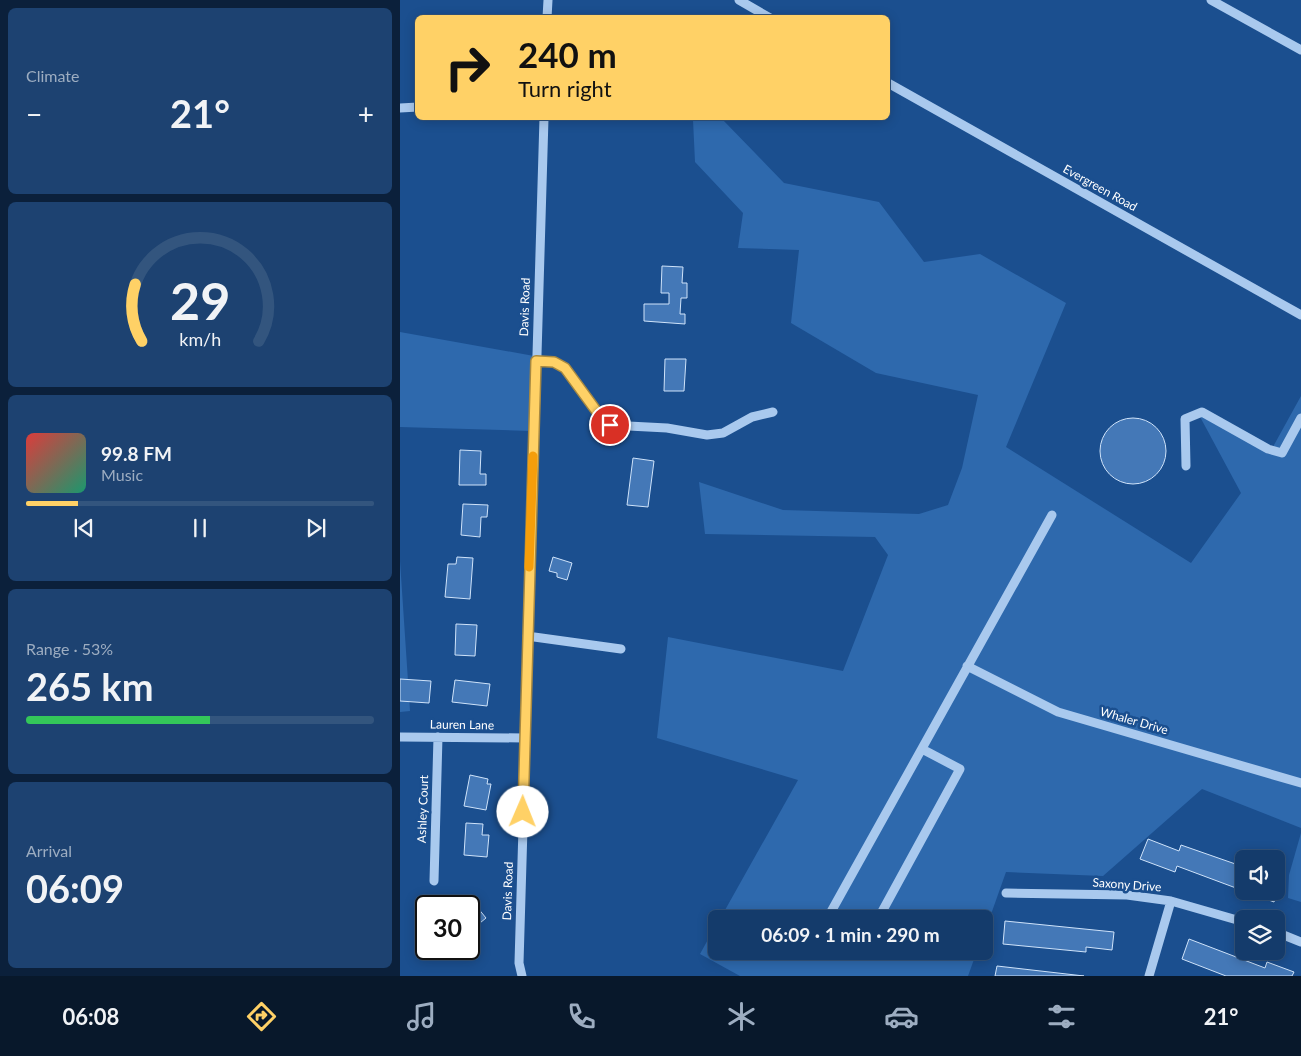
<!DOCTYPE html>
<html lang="en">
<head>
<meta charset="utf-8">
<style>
	body { margin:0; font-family:Lato,sans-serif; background:#1d4271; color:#f1f3f6; height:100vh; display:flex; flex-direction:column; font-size:19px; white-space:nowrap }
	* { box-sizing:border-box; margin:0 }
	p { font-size:16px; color:#9dadc1 }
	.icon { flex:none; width:28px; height:28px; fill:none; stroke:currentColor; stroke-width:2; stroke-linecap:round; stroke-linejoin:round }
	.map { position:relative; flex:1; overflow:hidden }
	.sheet { display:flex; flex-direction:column; gap:8px; padding:8px; background:#0b203b; width:400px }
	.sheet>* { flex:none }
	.guide { position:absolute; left:15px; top:15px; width:475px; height:105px; border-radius:8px; box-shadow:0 2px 12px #0003,0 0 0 1px #33557e; background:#ffd166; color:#111; overflow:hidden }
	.fabs { position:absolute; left:835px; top:850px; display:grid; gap:10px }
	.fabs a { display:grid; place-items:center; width:50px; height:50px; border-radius:8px; background:#143b6b; box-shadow:0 2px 12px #0003,0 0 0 1px #33557e; font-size:25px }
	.speed { position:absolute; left:15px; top:895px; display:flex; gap:10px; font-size:25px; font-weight:700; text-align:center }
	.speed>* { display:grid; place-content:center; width:65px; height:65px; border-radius:50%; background:#143b6b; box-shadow:0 2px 12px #0003,0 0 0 1px #33557e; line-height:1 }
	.speed .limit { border:2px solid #111; border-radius:8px; background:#fff; color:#111 }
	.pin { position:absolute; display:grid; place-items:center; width:42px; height:42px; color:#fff; margin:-21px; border:2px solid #fff; border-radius:50%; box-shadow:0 1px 5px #0007 }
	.me { position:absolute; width:55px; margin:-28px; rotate:1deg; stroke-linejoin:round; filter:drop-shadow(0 0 4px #0008) }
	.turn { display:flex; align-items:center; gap:18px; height:105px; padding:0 20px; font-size:22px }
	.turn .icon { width:65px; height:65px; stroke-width:2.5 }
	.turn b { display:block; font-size:35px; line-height:42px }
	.big { font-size:38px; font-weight:700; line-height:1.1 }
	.sheet .widget { flex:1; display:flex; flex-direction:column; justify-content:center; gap:8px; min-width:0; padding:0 18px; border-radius:8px; background:#1d4271 }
	.sheet .dial { align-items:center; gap:0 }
	.dial svg { height:130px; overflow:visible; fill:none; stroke:#33557e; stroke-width:7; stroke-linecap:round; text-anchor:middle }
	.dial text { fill:#f1f3f6; stroke:none }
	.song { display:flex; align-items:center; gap:15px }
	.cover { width:60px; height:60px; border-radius:8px; background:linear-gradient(135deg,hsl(0 70% 55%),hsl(160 70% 35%)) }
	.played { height:5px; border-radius:2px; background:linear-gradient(90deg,#ffd166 15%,#33557e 15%) }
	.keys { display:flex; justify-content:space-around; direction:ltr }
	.heat { display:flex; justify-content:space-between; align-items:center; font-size:28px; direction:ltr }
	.charge { height:8px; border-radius:4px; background:linear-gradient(90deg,#34c759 53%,#33557e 0) }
	.trip { position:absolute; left:308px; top:910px; width:285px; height:50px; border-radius:8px; background:#143b6b; box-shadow:0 2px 12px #0003,0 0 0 1px #33557e; font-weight:700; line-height:50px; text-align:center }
	.tabs { display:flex; height:80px; justify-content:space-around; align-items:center; background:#08182b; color:#9dadc1 }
	.tabs .icon { width:35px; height:35px }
	.tabs .current { color:#ffd166 }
	.tabs b { font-size:22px; color:#f1f3f6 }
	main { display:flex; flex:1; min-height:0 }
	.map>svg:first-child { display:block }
	.green { fill:#2e69ad }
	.building { fill:#4478b7; stroke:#cfe3fa }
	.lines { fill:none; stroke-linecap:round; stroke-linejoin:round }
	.minor { stroke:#a9c9ee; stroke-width:9 }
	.route-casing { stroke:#a68842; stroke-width:12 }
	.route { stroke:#ffd166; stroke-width:9 }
	.slow { stroke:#f59e0b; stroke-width:9 }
	.labels { text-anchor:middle; stroke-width:5; stroke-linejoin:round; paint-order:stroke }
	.street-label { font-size:12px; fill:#fff; stroke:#1b4f8f }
</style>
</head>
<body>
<main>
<section class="sheet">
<div class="widget"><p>Climate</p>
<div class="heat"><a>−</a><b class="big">21°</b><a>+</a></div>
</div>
<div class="widget dial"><svg viewBox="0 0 100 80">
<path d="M14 69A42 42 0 1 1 86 69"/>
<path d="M14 69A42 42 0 0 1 10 34" stroke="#ffd166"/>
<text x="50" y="56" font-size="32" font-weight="700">29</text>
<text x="50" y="72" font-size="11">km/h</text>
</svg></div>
<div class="widget">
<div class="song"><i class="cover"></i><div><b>99.8 FM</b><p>Music</p></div></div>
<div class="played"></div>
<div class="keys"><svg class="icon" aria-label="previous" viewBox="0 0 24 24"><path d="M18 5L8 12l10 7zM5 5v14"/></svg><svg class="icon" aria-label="pause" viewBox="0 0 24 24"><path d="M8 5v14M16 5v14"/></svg><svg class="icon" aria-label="next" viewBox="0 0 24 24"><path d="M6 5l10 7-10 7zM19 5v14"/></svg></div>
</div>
<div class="widget"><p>Range · 53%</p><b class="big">265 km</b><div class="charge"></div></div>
<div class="widget"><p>Arrival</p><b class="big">06:09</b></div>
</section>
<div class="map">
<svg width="901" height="976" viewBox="0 0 901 976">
	<rect width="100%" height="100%" fill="#1b4f8f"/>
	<path class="green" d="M322 119 384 183 479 202 524 262 580 254 666 303 606 447 791 563 841 493 798 413 869 454 901 396V828L802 789 703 876 606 872 584 934V919H320L398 780 257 738 268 637 443 671 488 555 475 537 305 534 299 482 383 510 519 514 548 505 562 468 578 395 476 373 391 323 399 250 338 248 343 213 295 162 293 120Z
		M0 332 134 356 131 431 0 427Z
		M0 561 10 711 0 712Z
		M901 833V902L888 898 889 875Z
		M316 925V951H577L568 976H340L300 954Z"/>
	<path class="building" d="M262 266 283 267 282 283H287V298H281L280 314H285V324L244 321V304H269V293H261Z
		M265 359H286L284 391H264Z
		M700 451a33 33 0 1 1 66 0a33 33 0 1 1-66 0Z
		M60 450 81 451 80 474H86V485H59Z
		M233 458 254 461 248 507 227 505Z
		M63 504 88 505 87 517H81L80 537 61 535Z
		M57 557 73 558 70 599 45 597 48 564H56Z
		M153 557 172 563 167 580 157 577V573L149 571Z
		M56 624 77 625 75 656 55 655Z
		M0 679 31 681 29 703 0 701Z
		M55 680 90 684 87 706 52 702Z
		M70 775 88 779 87 784H91L86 810 64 806Z
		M66 823 83 824 82 835H89L87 857 64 855Z
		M748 839 779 851 781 845 844 867V891L777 866 775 872 740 859Z
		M876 880 881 882 874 902 845 891H876Z
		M73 902 86 918 69 932 67 906Z
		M605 921 714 932 712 950 686 947V952L603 944Z
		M789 939 865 968 867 962 894 972 892 976H826L782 959Z
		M597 966 684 976H595Z"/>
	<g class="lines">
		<path class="minor" d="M339 0 370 18
			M811 0 901 50
			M147 18 148 0
			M488 83 901 315
			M0 108 18 107
			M136 361 154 362 165 368 203 420 209 425 267 428 307 435 323 433 352 417 373 412
			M786 466 785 419 802 412 868 449 882 453 901 418
			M127 636 221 649
			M567 666 658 712 901 783
			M0 737 124 738
			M34 881 38 737
			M606 893 727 895 771 901 844 922
			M427 919 652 515
			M478 919 560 769 522 749
			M876 932 901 942
			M453 951H456
			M122 976 119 963 144 118
			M749 976 771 901"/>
	</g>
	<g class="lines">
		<defs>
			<path id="route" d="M123 812 136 361 154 362 165 368 203 420 210 425"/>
		</defs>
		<use href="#route" class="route-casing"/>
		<use href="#route" class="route"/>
		<path class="slow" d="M129 567 133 456"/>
	</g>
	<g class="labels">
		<g class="street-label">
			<text transform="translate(700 188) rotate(29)" y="4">Evergreen Road</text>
			<text transform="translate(125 307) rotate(-88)" y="4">Davis Road</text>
			<text transform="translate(734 721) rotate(16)" y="4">Whaler Drive</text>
			<text transform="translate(62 725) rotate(1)" y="4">Lauren Lane</text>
			<text transform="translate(23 809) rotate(-88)" y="4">Ashley Court</text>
			<text transform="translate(727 885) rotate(4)" y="4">Saxony Drive</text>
			<text transform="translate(108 891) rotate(-88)" y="4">Davis Road</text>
		</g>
	</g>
</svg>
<div class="fabs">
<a><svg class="icon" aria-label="sound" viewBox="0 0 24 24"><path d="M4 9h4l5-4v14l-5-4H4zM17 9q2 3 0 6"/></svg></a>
<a><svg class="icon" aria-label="layers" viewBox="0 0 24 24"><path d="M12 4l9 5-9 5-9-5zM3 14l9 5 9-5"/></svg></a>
</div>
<div class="speed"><div class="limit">30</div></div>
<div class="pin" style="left:210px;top:425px;background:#d93025"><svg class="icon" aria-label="arrive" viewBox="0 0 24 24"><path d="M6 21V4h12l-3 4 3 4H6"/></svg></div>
<svg class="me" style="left:123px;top:812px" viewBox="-20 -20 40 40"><circle r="19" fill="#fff"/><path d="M0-13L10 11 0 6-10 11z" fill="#ffd166"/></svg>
<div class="trip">06:09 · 1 min · 290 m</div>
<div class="guide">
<div class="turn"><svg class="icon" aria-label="right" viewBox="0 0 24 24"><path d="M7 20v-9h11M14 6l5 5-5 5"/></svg><div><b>240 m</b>Turn right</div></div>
</div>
</div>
</main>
<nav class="tabs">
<b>06:08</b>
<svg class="icon current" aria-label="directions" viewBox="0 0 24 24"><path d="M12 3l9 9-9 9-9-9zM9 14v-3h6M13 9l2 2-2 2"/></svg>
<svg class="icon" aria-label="music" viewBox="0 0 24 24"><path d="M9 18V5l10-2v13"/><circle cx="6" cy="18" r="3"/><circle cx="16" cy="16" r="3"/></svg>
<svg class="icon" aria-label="phone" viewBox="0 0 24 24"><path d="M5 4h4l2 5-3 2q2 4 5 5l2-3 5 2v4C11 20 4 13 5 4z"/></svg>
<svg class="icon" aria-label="climate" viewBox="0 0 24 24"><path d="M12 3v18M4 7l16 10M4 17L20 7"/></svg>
<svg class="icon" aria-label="car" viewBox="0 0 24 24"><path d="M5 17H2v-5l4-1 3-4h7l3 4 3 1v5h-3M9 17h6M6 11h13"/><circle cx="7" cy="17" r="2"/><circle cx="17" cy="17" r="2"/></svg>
<svg class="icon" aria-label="filters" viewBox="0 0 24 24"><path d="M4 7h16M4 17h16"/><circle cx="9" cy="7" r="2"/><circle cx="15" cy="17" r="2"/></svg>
<b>21°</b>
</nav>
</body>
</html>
